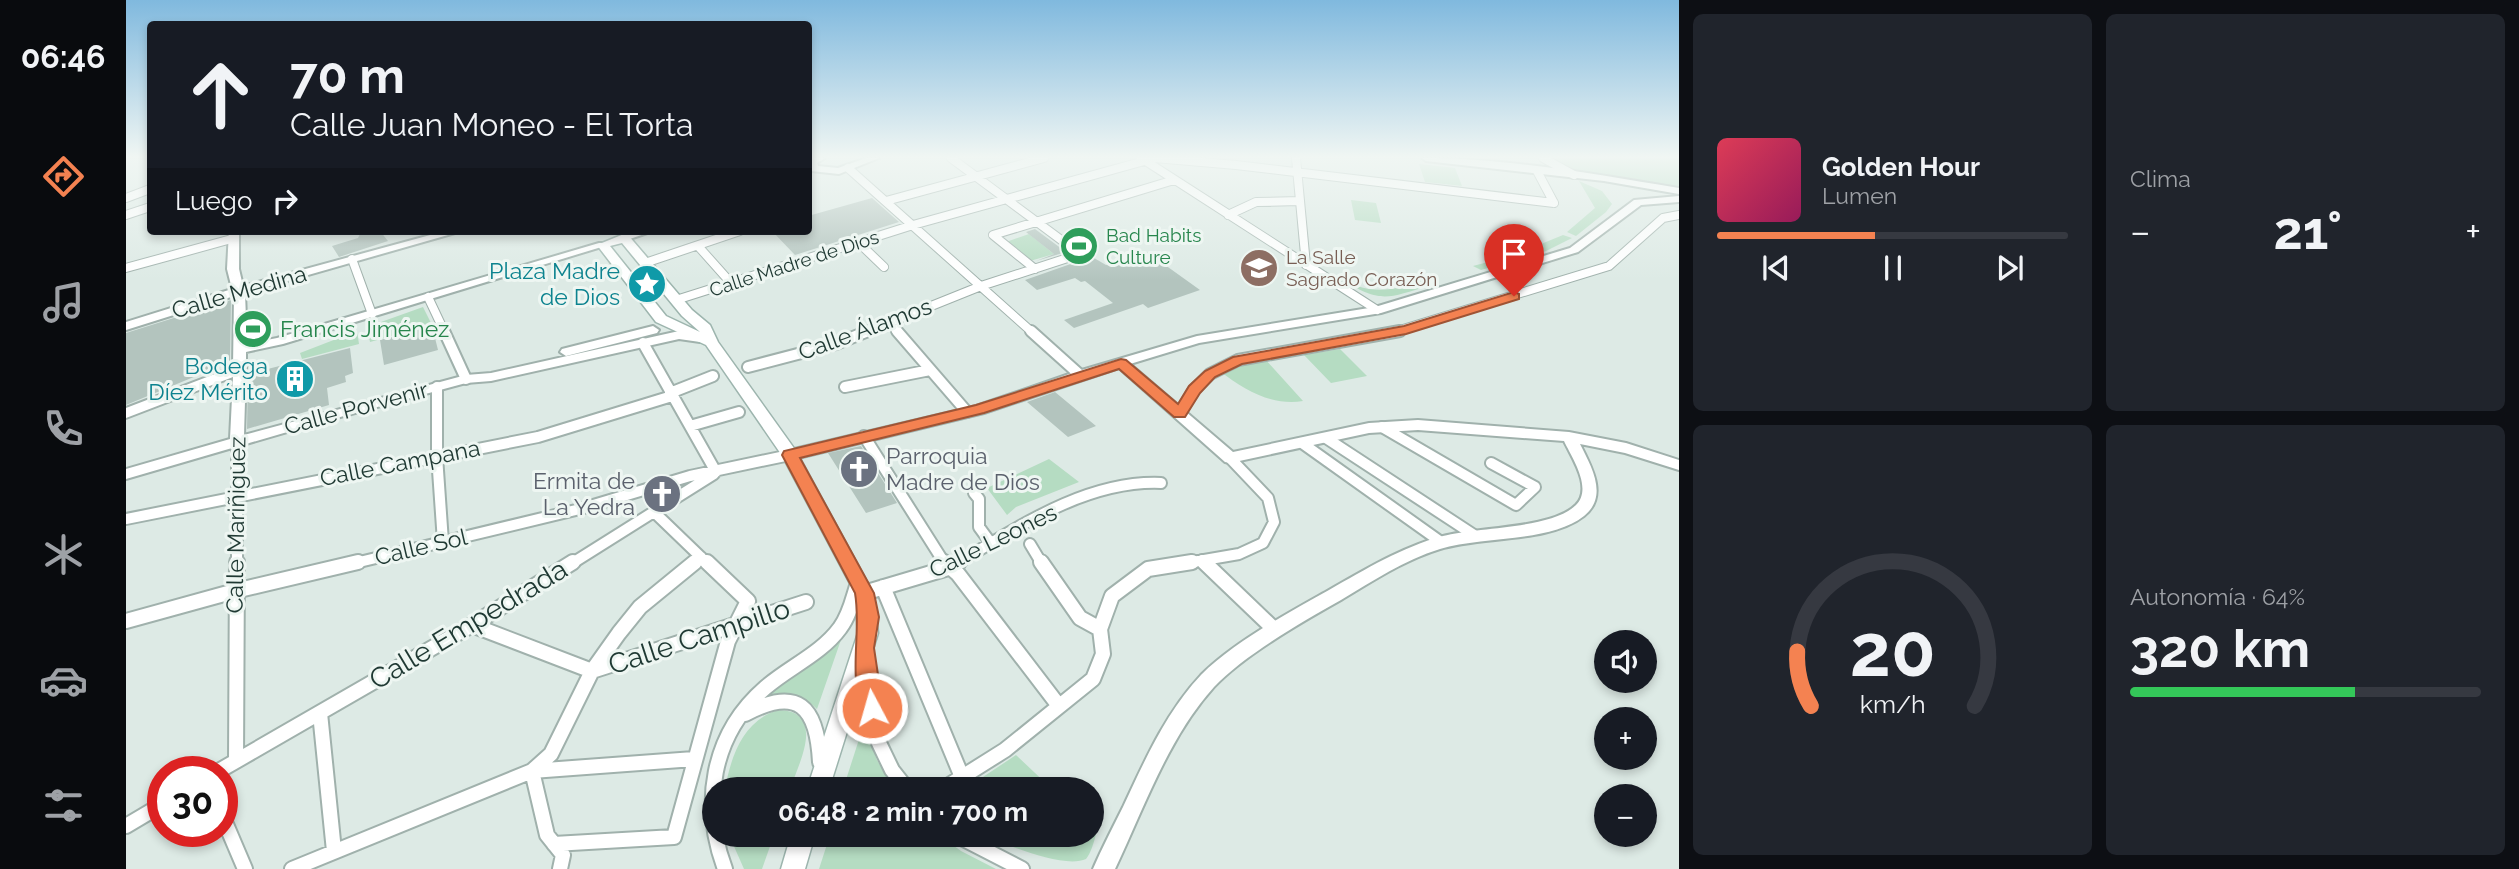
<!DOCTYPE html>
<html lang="es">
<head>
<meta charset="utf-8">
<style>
	body { margin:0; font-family:Raleway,sans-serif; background:#20242c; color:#f1f3f6; height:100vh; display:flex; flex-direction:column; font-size:26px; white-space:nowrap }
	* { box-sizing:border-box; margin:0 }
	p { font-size:23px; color:#9ea1a6 }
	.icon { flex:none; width:38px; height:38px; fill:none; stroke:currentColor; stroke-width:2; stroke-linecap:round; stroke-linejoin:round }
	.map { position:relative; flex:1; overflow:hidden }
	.sheet { display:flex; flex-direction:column; gap:14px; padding:14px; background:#0d0f14; width:840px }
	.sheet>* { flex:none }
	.top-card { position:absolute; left:21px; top:21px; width:665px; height:214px; border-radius:7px; box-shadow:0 4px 10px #0003; background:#171b24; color:#f1f3f6; overflow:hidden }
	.buttons { position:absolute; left:1468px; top:630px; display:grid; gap:14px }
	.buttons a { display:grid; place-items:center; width:63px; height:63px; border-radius:50%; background:#171b24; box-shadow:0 4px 10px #0003; font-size:35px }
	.speed { position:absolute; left:21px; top:756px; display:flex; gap:14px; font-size:35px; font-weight:700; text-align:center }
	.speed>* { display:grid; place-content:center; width:91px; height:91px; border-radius:50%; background:#171b24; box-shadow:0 4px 10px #0003; line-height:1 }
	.speed .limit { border:10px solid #d22; background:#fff; color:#111 }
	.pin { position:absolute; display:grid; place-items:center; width:60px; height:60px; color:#fff; margin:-72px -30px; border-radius:50% 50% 50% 0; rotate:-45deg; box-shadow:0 0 7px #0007 }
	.pin .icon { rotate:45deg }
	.me { position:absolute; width:77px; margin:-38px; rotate:354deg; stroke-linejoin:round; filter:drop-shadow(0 0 5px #0008) }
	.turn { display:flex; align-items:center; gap:24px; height:147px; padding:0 28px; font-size:32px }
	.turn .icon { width:91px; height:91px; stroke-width:2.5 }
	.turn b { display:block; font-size:49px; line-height:60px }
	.then { display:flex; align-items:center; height:66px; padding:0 28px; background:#0003; gap:14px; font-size:26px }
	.big { font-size:52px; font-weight:700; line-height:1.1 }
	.sheet .card { flex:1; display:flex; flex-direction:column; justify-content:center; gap:10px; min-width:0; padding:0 24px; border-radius:10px; background:#20242c }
	.sheet .dial { align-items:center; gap:0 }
	.dial svg { height:182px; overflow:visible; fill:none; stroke:#363941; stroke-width:7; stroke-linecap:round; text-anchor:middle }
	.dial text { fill:#f1f3f6; stroke:none }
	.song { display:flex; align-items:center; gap:21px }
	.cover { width:84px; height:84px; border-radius:10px; background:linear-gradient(135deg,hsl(350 70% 55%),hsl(330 70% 35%)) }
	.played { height:7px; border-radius:4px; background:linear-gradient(90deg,#f48251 45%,#363941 45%) }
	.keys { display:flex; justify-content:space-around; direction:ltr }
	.heat { display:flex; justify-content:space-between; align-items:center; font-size:38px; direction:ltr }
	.charge { height:10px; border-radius:5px; background:linear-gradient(90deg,#34c759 64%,#363941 0) }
	.sheet .tiles { flex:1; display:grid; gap:14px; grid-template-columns:repeat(2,1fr) }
	.trip { position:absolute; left:576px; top:777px; width:402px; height:70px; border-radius:35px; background:#171b24; box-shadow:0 4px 10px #0003; font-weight:700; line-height:70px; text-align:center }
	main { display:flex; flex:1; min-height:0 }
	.menu { display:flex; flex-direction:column; width:126px; justify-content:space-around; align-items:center; background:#090b0e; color:#9ea1a6 }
	.menu .icon { width:49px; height:49px }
	.menu .on { color:#f48251 }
	.menu b { font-size:32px; color:#f1f3f6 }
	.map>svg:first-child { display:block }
	.green { fill:#b5dcc2 }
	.building { fill:#b3c4be }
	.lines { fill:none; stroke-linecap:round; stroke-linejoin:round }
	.minor-far2-casing { stroke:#a0b1ac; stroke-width:10 }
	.minor-far1-casing { stroke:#a0b1ac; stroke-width:14 }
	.minor-casing { stroke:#a0b1ac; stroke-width:18 }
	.tertiary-casing { stroke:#a0b1ac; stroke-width:4 }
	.secondary-casing { stroke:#9db5ae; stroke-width:3 }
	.minor-far2 { stroke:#fff; stroke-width:8 }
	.minor-far1 { stroke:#fff; stroke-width:10 }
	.minor { stroke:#fff; stroke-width:14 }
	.tertiary { fill:#fff; fill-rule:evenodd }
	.secondary { fill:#fff; fill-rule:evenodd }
	.route { fill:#f48251; stroke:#9f5435; stroke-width:2 }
	.labels { text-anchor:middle; stroke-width:6; stroke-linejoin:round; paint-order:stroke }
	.far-leisure-label { font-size:19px; fill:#27864d; stroke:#eef6f2; text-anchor:start }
	.far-education-label { font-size:19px; fill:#785e54; stroke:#eef6f2; text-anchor:start }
	.far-street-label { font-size:19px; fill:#1f3933; stroke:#eef6f2 }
	.culture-label { font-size:23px; fill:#0d838f; stroke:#eef6f2; text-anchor:end }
	.street-label { font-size:23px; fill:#1f3933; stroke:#eef6f2 }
	.leisure-label { font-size:23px; fill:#27864d; stroke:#eef6f2; text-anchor:start }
	.worship-label { font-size:23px; fill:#5b616d; stroke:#eef6f2; text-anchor:start }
	.near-street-label { font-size:28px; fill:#1f3933; stroke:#eef6f2 }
</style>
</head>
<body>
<main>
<nav class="menu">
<b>06:46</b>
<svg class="icon on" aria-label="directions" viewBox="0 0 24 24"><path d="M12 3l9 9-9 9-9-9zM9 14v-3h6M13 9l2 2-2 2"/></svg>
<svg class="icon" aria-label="music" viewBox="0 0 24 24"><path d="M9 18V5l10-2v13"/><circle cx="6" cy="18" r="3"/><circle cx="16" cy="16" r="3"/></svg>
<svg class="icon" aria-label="phone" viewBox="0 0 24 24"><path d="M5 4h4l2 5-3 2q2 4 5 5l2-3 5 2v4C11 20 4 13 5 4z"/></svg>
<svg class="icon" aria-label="climate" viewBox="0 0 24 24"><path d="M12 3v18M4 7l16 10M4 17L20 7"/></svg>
<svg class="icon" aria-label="car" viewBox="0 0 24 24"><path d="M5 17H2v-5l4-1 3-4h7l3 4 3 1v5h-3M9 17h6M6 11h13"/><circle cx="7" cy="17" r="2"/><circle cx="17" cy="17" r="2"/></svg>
<svg class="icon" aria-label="filters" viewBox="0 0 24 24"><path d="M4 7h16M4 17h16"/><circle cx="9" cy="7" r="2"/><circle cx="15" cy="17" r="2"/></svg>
</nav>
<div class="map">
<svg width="1553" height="869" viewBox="0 0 1553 869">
	<rect width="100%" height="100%" fill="#ddeae5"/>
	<path class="green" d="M1428 158H1553V187L1449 170Z
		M1293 164 1329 168 1336 186 1299 182Z
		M1453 181 1476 191 1486 204 1480 212 1450 236 1441 232 1469 208Z
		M1225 200 1250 203 1255 223 1229 220Z
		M903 234 928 254 904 261 880 242Z
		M1437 235 1446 238 1420 251 1355 270 1347 266 1388 255Z
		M1211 277C1220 278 1223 283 1231 286 1255 294 1274 288 1297 281L1305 285C1257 300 1255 303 1211 277Z
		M297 307 306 325 244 342 241 327Z
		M231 331 233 344 176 359 174 353Z
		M1214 349 1241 376 1205 383 1178 355Z
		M1138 358 1177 401C1146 406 1118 390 1095 372L1110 365Z
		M923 459 953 482 890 507 881 515 861 488Z
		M717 634 691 709C677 695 660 691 640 696Z
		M652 710C701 711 673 763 664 789H599C605 756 617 721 652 710Z
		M738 724 751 760 769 789H717Z
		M890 755 926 789H839Z
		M966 830 970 834C968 842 965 853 960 859 939 869 882 846 859 835H966Z
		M603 835H648L636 869H618Z
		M704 835H813L835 851 870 869H693Z"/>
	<path class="building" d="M746 198 773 222 669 255 646 231H682V216Z
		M909 229 940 252 910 261 928 254 900 232Z
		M242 231H254L262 241 213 257 206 246 232 238 234 234Z
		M1021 252 1074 290 1022 308 1017 304 948 328 938 320 987 303 959 281 955 282 949 278 911 290 899 280 956 260 963 255 980 265Z
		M105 300 104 362 0 405V333Z
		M306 326 312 350 258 365 254 340Z
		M224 348 227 373 219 376 220 382 201 388 203 405 121 429 122 374Z
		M929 392 970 426 942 437 901 402Z
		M735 446 771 503 740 513 702 453Z"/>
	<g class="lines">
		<defs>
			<path id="minor-far2" d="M1015 158 1251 310
				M1170 158 1180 265
				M1417 158 1448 175
				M722 168 907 333
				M1411 171 1428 203
				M0 198 24 189
				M760 201 918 158
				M0 215 24 207
				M1102 215 1130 202 1174 201
				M733 243 758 267
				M572 246 605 283
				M226 259 246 314
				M519 263 614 231
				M0 268 109 238
				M909 269 867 235 1048 180
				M302 297 319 333
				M550 300 787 225 1029 158 1110 165 1428 203
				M764 323 772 333
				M738 333 855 286 954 254 825 158
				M1264 333 1483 266 1537 218 1553 215"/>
			<path id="minor-far1" d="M318 331 340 379
				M771 331 841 412
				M905 331 954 375
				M517 343 590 472
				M622 367 710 344 742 331
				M311 387V456L317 542
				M719 387 804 370
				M544 393 587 376
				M1054 413 1068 390 1084 374 1112 360 1274 331
				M564 426 613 412
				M1256 427 1390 505 1409 487 1365 463
				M738 436 819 564
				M1200 438 1348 535
				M1176 443 1315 542
				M848 493 853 499V527L864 542
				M528 512 582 564
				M0 519 412 437 546 396
				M904 544 916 564
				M1076 560 1080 564
				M111 564V441
				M225 564 454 509 564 476 664 455
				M445 564 588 474
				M567 564 575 557
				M830 564C892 527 961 480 1035 483
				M1055 564 1113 554 1137 543 1148 522 1142 498 1104 458"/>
			<path id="minor" d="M818 562 832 574 933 706
				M915 562 954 618 974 629
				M1078 562 1149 630
				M757 587 836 777
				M738 593 822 568 833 562
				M0 621 109 591 232 562
				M346 625 466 671
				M739 651 753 743 766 770 781 789
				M469 670 680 602
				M194 713 208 851
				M619 714C672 686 691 706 694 762
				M110 760 111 562
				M91 772 346 625 447 562
				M817 789 879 750 967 679 977 654 974 629 986 596 1022 569 1066 562
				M96 815 119 869
				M0 826 37 804
				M830 835 896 869
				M428 844 548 837 602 641 622 601 581 562
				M166 869 406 771 425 754 466 671 493 633 514 607 569 562
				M434 869 437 855 421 835 406 771 568 759
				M599 869C575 805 585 735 639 688 663 667 695 654 714 628 724 615 727 598 732 583"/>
			<path id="tertiary" d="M687 158H699L691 163 692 166 712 168 740 158H753L713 174 685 171 682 160Z
				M1296 158C1380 158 1469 174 1553 188V194L1478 181 1300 161Z
				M1553 196V202L1515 205 1452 252 1255 313 1073 343 1004 364 1107 452 1243 423 1292 420 1443 432 1500 443 1553 460V470L1499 453 1454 444C1465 466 1483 496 1458 516 1424 543 1355 536 1314 549 1278 560 1247 581 1215 600 1176 622 1118 655 1088 687 1042 738 1018 808 989 869H967C976 848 987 827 997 807 1018 762 1040 712 1075 675 1108 642 1162 613 1203 590 1240 569 1276 547 1317 536 1351 527 1426 529 1450 505 1467 488 1446 458 1438 441L1292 430 1243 433 1104 463 1099 462 993 368 858 413 664 460 657 455 664 450 850 406 949 372 1071 336 1249 307 1444 248 1508 200Z
				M103 231H113V269L117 286 319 231H336L119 293 121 344 151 338 473 243H481L482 245 157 344 120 352V359L123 362 120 367 118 435 340 375 365 373 553 331 574 334 580 338 574 342 553 339 365 381 340 383 192 423 0 479V469L104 439 107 377 0 418V408L107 367 108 296 0 330V322L106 289 101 269Z
				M511 231H527L498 241 493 238Z
				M527 326 533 330 531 333 440 356 434 352 436 349Z"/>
			<path id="secondary" d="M498 234 502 235 566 310 584 325 592 342 670 451 747 593 752 633 703 789H681L732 633 729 593 657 457 580 345 530 322 471 245ZM496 243 556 316 574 332 540 316 484 246Z
				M665 835H689L679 869H655Z"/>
		</defs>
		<use href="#minor-far2" class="minor-far2-casing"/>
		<use href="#minor-far1" class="minor-far1-casing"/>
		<use href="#minor" class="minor-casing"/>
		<use href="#tertiary" class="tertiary-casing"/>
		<use href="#secondary" class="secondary-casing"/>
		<use href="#minor-far2" class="minor-far2"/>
		<use href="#minor-far1" class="minor-far1"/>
		<use href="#minor" class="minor"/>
		<use href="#tertiary" class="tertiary"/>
		<use href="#secondary" class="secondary"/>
	</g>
	<linearGradient id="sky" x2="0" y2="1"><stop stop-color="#80b9de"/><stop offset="0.56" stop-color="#f0f6f3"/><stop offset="1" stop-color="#f0f6f3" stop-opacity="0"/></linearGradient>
	<rect width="1553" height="280" fill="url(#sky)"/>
	<path class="route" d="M1388 292 1393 294V299L1280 334 1116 364 1089 377 1074 393 1059 417H1048L993 369 858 413 674 458 748 593 753 617 748 648 757 708 754 715 746 717 738 715C721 676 736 633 729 593L656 455 658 451 850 405 995 359 1000 360 1052 404 1063 386 1079 371 1107 357 1278 326Z"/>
	<defs>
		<symbol id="stadium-disc" viewBox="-11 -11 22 22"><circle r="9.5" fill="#2e9e5b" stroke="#eef6f2"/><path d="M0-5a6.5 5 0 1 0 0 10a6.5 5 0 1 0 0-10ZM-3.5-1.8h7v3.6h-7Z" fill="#fff"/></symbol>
		<symbol id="university-disc" viewBox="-11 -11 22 22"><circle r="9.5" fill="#8d6e63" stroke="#eef6f2"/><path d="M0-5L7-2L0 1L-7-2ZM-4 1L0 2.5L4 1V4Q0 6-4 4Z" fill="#fff"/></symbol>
		<symbol id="sight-disc" viewBox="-11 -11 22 22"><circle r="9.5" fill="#0f9aa8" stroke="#eef6f2"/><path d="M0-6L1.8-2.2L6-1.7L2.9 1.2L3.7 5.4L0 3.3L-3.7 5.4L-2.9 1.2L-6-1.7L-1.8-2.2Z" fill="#fff"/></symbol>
		<symbol id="building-disc" viewBox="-11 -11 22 22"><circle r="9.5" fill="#0f9aa8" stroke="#eef6f2"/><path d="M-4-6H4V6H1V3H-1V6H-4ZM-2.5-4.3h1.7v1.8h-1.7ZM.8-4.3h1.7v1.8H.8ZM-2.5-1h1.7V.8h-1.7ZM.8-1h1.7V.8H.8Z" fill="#fff"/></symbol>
		<symbol id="church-disc" viewBox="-11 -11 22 22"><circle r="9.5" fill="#6b7280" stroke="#eef6f2"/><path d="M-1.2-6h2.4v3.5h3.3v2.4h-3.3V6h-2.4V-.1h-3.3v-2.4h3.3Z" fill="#fff"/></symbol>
	</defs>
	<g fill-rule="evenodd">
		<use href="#stadium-disc" x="931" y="224" width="44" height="44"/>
		<use href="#university-disc" x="1111" y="246" width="44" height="44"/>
		<use href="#sight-disc" x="499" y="262" width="44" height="44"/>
		<use href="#stadium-disc" x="105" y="307" width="44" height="44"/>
		<use href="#building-disc" x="147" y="357" width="44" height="44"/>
		<use href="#church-disc" x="711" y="447" width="44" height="44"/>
		<use href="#church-disc" x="514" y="472" width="44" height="44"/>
	</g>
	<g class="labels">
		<g class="far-leisure-label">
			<text x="980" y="242">Bad Habits<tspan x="980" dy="22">Culture</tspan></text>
		</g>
		<g class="far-education-label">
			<text x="1160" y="264">La Salle<tspan x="1160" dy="22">Sagrado Corazón</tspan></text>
		</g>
		<g class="far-street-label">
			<text transform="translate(668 263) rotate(-18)" y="7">Calle Madre de Dios</text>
		</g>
		<g class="culture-label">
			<text x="494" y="279">Plaza Madre<tspan x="494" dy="26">de Dios</tspan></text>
			<text x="142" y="374">Bodega<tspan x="142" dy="26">Díez Mérito</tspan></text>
		</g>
		<g class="street-label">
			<text transform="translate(113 292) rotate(-16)" y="8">Calle Medina</text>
			<text transform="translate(739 329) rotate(-20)" y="8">Calle Álamos</text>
			<text transform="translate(230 408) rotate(-15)" y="8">Calle Porvenir</text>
			<text transform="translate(274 463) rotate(-11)" y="8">Calle Campana</text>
			<text transform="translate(110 525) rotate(-89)" y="8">Calle Mariñiguez</text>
			<text transform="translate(867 541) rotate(-26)" y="8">Calle Leones</text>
			<text transform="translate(295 547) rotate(-13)" y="8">Calle Sol</text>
		</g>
		<g class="leisure-label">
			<text x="154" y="337">Francis Jiménez</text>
		</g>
		<g class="worship-label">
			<text x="760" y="464">Parroquia<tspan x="760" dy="26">Madre de Dios</tspan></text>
			<text x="509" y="489" text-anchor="end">Ermita de<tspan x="509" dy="26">La Yedra</tspan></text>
		</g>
		<g class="near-street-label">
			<text transform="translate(342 624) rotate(-31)" y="10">Calle Empedrada</text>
			<text transform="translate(573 636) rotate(-18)" y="10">Calle Campillo</text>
		</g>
	</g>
</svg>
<div class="buttons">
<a><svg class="icon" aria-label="sound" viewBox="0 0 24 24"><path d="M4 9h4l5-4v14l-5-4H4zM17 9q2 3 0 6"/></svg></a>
<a>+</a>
<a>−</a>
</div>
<div class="speed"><div class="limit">30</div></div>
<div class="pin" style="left:1388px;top:296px;background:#d93025"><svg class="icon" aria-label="arrive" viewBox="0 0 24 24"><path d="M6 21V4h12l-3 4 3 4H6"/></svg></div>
<svg class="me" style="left:746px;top:708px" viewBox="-20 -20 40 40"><circle r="17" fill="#f48251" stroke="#fff" stroke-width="3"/><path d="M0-11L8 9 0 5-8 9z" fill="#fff"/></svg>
<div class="trip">06:48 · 2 min · 700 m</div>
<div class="top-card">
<div class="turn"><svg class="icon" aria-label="ahead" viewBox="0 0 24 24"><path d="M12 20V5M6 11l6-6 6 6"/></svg><div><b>70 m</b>Calle Juan Moneo - El Torta</div></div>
<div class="then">Luego<svg class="icon" aria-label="right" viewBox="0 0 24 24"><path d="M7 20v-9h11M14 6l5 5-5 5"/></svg></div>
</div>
</div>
<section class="sheet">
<div class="tiles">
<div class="card">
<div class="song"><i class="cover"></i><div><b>Golden Hour</b><p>Lumen</p></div></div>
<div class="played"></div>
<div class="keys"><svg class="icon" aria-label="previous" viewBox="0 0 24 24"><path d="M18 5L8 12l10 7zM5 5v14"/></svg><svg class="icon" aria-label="pause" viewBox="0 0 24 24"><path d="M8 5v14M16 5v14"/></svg><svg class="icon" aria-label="next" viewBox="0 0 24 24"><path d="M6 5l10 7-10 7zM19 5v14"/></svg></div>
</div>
<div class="card"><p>Clima</p>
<div class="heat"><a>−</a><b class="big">21°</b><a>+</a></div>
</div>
<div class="card dial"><svg viewBox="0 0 100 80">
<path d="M14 69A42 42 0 1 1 86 69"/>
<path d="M14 69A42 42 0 0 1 8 45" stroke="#f48251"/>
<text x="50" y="56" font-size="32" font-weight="700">20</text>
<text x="50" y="72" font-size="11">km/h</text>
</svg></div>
<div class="card"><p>Autonomía · 64%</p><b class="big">320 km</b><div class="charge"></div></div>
</div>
</section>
</main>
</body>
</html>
